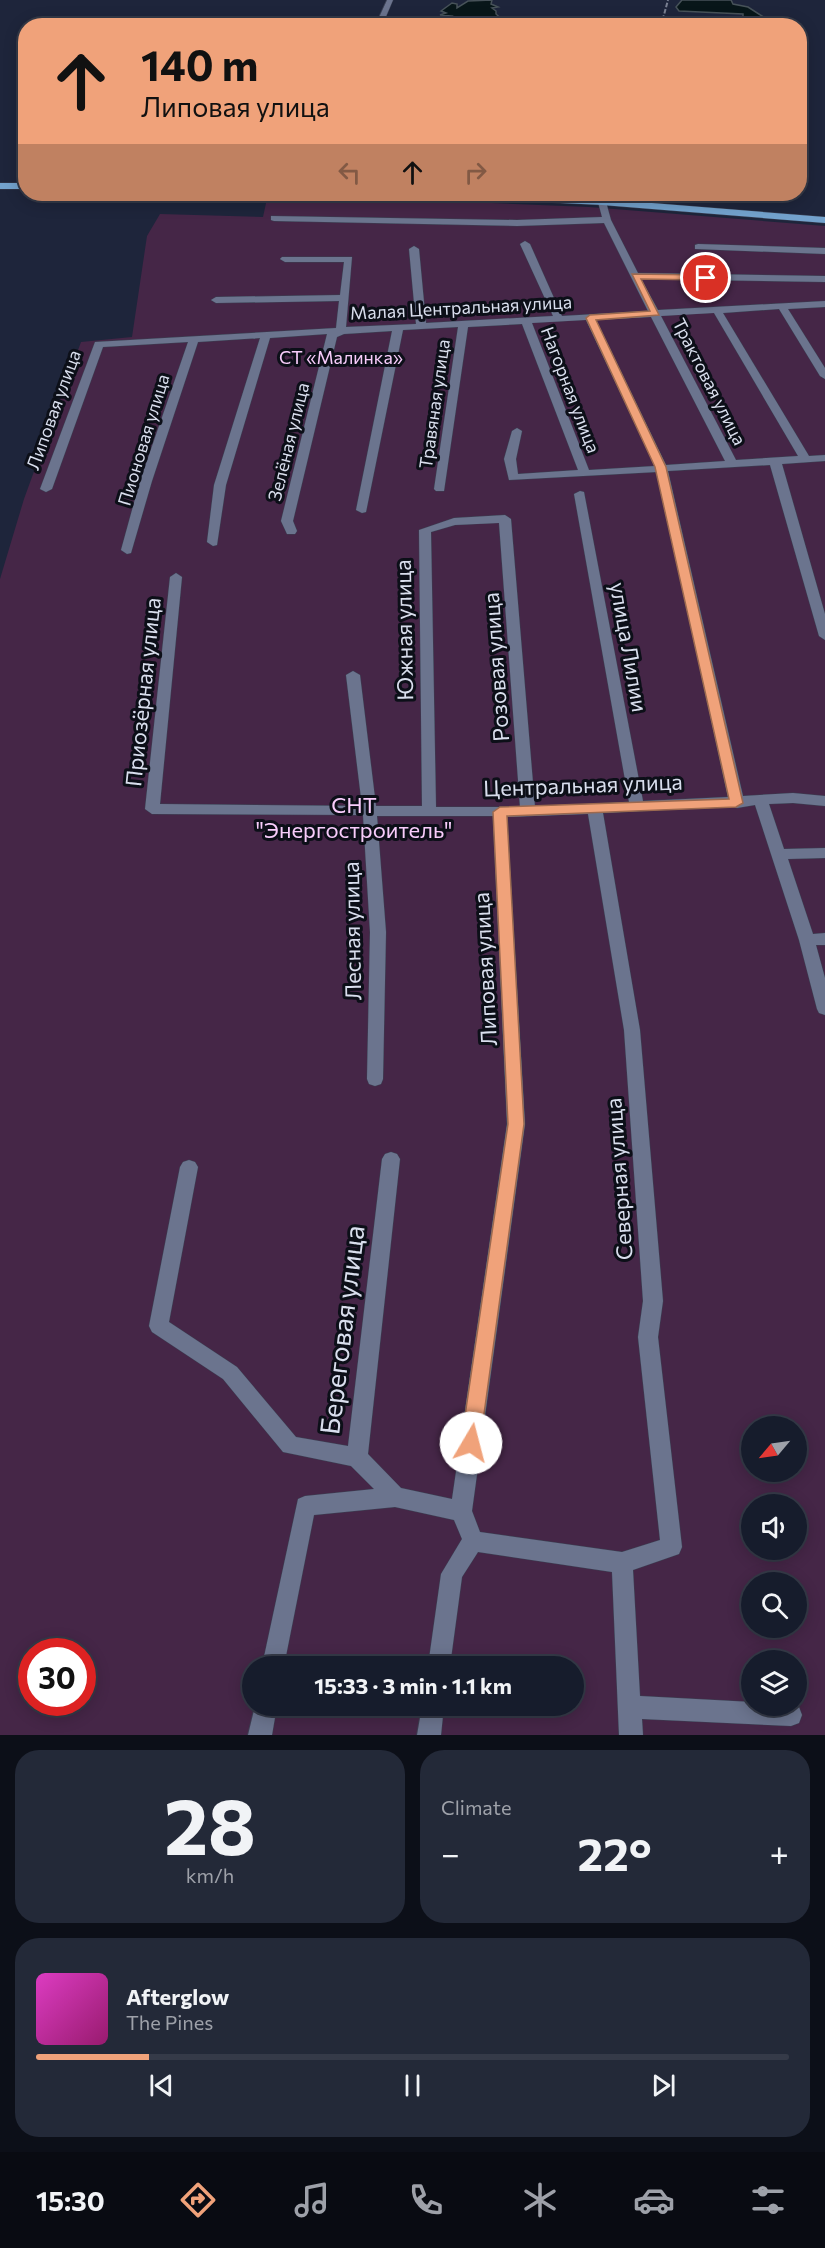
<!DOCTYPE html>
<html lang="en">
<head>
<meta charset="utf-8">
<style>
	body { margin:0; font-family:Commissioner,sans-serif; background:#232938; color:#f1f3f6; height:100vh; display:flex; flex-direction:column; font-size:22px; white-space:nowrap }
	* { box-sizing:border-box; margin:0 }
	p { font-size:20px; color:#9ea1a9 }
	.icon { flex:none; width:33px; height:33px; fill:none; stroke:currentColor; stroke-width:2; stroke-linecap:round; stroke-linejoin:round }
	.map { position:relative; height:1735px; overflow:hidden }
	.panel { display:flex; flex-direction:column; gap:15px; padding:15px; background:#0c0f18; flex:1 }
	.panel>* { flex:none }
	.banner { position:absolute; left:18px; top:18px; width:789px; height:183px; border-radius:24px; box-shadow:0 3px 15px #0003,0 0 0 2px #353a48; background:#f0a27a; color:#111; overflow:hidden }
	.needle { width:39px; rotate:241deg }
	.controls { position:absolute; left:741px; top:1416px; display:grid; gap:12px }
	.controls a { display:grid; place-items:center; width:66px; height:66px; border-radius:50%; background:#161c2c; box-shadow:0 3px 15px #0003,0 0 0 2px #353a48; font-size:30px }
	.speed { position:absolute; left:18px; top:1638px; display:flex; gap:12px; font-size:30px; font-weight:700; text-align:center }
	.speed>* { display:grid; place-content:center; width:78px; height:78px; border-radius:50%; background:#161c2c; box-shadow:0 3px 15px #0003,0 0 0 2px #353a48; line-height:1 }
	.speed .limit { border:9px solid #d22; background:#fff; color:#111 }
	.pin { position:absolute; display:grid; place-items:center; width:51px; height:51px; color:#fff; margin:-26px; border:3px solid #fff; border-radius:50%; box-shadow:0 2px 6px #0007 }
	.me { position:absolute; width:66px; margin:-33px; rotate:8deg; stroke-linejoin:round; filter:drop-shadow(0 0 4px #0008) }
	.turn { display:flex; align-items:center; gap:21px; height:126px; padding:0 24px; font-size:27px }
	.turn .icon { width:78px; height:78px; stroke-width:2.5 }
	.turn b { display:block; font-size:42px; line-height:51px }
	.lanes { display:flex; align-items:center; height:57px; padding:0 24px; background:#0003; justify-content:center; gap:30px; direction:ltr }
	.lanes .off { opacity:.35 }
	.big { font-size:45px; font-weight:700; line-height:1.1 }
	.panel .widget { flex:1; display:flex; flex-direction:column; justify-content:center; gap:9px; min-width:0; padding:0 21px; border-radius:24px; background:#232938 }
	.panel .dial { align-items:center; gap:0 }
	.dial b { font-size:78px; line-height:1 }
	.song { display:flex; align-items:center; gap:18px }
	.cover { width:72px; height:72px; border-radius:9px; background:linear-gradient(135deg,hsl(310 70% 55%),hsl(320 70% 35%)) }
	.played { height:6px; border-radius:3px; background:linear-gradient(90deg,#f0a27a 15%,#353a48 15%) }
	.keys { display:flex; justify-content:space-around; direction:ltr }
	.heat { display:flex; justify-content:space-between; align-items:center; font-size:33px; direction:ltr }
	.panel .tiles { flex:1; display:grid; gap:15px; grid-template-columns:1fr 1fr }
	.widget:last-child { grid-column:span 2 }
	.trip { position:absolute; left:242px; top:1656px; width:342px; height:60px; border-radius:30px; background:#161c2c; box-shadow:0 3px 15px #0003,0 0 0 2px #353a48; font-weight:700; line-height:60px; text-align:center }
	.tabs { display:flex; height:96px; justify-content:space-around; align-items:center; background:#090b12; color:#9ea1a9 }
	.tabs .icon { width:42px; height:42px }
	.tabs .current { color:#f0a27a }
	.tabs b { font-size:27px; color:#f1f3f6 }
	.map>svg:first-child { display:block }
	.green { fill:#452647; fill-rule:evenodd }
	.water { fill:#081619; stroke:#475259; stroke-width:1.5 }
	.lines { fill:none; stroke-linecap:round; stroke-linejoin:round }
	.minor-casing { stroke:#3a4052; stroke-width:1 }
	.primary-casing { stroke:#3a4052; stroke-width:1 }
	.minor { fill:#6b748e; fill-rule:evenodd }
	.primary { fill:#73a2cd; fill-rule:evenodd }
	.rail { stroke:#7a8092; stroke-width:2; stroke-dasharray:4.5 2; stroke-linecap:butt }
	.route { fill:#f0a27a; stroke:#9c694f; stroke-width:1.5 }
	.labels { text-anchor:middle; stroke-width:6; stroke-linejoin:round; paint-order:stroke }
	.far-street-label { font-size:18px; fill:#d9deed; stroke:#0c0f18 }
	.far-park-label { font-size:18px; fill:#f8ccfb; stroke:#0c0f18 }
	.street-label { font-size:22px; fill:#d9deed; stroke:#0c0f18 }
	.park-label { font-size:22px; fill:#f8ccfb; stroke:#0c0f18 }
	.near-street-label { font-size:27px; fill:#d9deed; stroke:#0c0f18 }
</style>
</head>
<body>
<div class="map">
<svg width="825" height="1735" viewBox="0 0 825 1735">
	<rect width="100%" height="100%" fill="#1e253b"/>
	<path class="green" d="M268 194 589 207 825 226V1735H0V579L24 499 81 342 132 337 147 236 160 214 263 217ZM752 1426H796V1472H752ZM752 1504H796V1550H752ZM752 1582H796V1628H752ZM32 1652H82V1702H32ZM752 1660H796V1706H752ZM252 1666H573V1706H252Z"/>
	<path class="water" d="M492 0 491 4 498 7 492 8 496 11V14L505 22 518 25H444L451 23 449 19 452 16 440 15 446 13 441 11 452 3 457 4V8L468 1Z
		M682 0H731L733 4 748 7 762 16 743 21V14L679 11 676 7Z"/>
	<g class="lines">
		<defs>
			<path id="minor" d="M387 0H393L382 26H375Z
				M602 199 606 202 611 220 638 273 825 276V282L641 279 658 310 825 301V307L788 309 825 368V379L820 376 779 309 723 313 809 456 825 455V461L782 464 825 614V640L819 636 770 465 668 471 743 796 793 793 825 796V806L793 803 769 804 784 849 825 848V858L788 859 813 934 825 933V945H816L825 978V1015L819 1013 817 1009 799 940 755 805 737 808 732 806 603 813 640 1030 663 1301 658 1337 682 1547 679 1554 633 1570 640 1696 752 1702V1706H796L799 1707 802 1715 799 1723 791 1726 642 1719 643 1735H619L612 1572 478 1552 462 1577 450 1666H428L441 1574 462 1539 454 1520 395 1507 314 1515 284 1666H262L298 1499 305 1496 374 1489 351 1466 283 1452 223 1379 152 1332 149 1326 180 1167 183 1162 189 1160 195 1162 198 1167 169 1322 237 1367 296 1437 348 1446 382 1159 385 1154 391 1152 397 1154 400 1159 368 1454 401 1488 452 1499 507 1124 493 816H377L386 932 383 1079 381 1084 375 1086 369 1084 367 1079 370 932 363 815 152 814 145 809 170 577 176 573 182 577 160 804 362 806 346 675 353 671 360 675 376 806H422L419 530 454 518 505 515 511 519 535 807 629 802 574 494 580 491 584 492 643 801 728 797 657 472 509 480 504 459 512 431 517 428 522 431 516 459 518 474 578 470 522 324 468 327 444 491H436L434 489 458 327 403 330 366 512 362 513 356 510 392 331 344 334 337 337 293 521 297 531 295 534H287L281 521 327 334 270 338 226 485 217 545 213 546 207 542 214 485 260 338 198 342 152 481 131 553 127 554 121 550 140 481 188 342 103 347 52 489 46 492 40 489 95 342 336 328 339 301 216 303 211 300 216 297 340 295 344 262H285L280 259 282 257H352L346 327 416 324 409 249 414 246 419 249 426 323 553 316 520 244 525 241 530 244 562 316 648 311 604 223 517 226 274 221 271 220V216L517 220 602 217 598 202ZM714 313 798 456 736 460 661 316ZM651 317 725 461 666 465 596 320ZM586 320 655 466 589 470 532 323ZM499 523 520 807H436L431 532 455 525ZM588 814 624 1030 643 1301 638 1337 660 1540 622 1552 480 1532 472 1511 525 1124 507 817Z
				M698 244 825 248V254L695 249V245Z
				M255 1706H277L272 1735H248Z
				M422 1706H444L441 1735H417Z"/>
			<path id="primary" d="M0 183H26V189H0Z
				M435 194H482L602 199 825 217V223L602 205 439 197Z"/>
		</defs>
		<use href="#minor" class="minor-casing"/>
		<use href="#primary" class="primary-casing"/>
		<use href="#minor" class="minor"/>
		<use href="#primary" class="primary"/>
		<path class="rail" d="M661 26 668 0"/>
	</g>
	<path class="route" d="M632 274 706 275 711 278 706 280 641 279 659 315 596 320 666 467 743 803 736 807 507 816 524 1124 480 1443 477 1449 471 1451 464 1449 461 1443 508 1124 493 812 500 807 729 799 655 467 586 318 590 315 650 311Z"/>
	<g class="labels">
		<g class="far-street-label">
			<text transform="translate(461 308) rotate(-3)" y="6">Малая Центральная улица</text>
			<text transform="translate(709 382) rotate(63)" y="6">Трактовая улица</text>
			<text transform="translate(570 390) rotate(69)" y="6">Нагорная улица</text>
			<text transform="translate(435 404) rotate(-82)" y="6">Травяная улица</text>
			<text transform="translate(54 410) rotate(-70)" y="6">Липовая улица</text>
			<text transform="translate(144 440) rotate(-73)" y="6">Пионовая улица</text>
			<text transform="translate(289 442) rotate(-76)" y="6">Зелёная улица</text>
		</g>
		<g class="far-park-label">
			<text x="341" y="364">CТ «Малинка»</text>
		</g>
		<g class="street-label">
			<text transform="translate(404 630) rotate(-91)" y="8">Южная улица</text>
			<text transform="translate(629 647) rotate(80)" y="8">улица Лилии</text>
			<text transform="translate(496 667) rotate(-94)" y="8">Розовая улица</text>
			<text transform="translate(143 692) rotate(-84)" y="8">Приозёрная улица</text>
			<text transform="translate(583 785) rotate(-2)" y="8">Центральная улица</text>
			<text transform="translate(352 931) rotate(-91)" y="8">Лесная улица</text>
			<text transform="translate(485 969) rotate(-93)" y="8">Липовая улица</text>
			<text transform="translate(619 1179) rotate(-94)" y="8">Северная улица</text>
		</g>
		<g class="park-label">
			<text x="354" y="813">СНТ<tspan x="354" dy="25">"Энергостроитель"</tspan></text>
		</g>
		<g class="near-street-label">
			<text transform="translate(343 1330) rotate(-83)" y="9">Береговая улица</text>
		</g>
	</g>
</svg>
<div class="controls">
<a><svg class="needle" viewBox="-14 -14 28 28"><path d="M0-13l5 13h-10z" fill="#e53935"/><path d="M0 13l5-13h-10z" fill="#9ea1a9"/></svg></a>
<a><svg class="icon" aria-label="sound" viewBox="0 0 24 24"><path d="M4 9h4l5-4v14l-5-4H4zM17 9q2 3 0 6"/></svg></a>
<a><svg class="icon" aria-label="search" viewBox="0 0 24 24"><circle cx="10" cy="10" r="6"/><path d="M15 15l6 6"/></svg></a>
<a><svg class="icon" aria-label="layers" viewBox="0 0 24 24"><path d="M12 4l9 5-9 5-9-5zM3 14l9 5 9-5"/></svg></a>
</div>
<div class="speed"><div class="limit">30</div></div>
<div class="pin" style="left:706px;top:278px;background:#d93025"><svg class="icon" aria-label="arrive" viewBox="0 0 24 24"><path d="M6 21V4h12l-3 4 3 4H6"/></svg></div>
<svg class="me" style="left:471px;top:1443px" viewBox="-20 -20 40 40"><circle r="19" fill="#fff"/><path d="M0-13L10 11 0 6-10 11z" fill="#f0a27a"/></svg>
<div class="trip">15:33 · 3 min · 1.1 km</div>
<div class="banner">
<div class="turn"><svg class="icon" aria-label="ahead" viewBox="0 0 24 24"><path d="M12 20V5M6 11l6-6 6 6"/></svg><div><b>140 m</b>Липовая улица</div></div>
<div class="lanes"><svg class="icon off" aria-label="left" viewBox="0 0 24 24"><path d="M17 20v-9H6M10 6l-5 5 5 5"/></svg><svg class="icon" aria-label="ahead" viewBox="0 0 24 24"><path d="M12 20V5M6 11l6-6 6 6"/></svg><svg class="icon off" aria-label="right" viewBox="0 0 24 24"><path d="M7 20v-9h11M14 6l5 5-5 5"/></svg></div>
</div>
</div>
<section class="panel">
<div class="tiles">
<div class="widget dial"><b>28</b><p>km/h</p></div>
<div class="widget"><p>Climate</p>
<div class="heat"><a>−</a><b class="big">22°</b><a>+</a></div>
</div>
<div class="widget">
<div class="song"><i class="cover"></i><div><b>Afterglow</b><p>The Pines</p></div></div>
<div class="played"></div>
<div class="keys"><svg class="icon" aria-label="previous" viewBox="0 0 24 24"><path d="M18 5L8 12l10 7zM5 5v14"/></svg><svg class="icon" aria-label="pause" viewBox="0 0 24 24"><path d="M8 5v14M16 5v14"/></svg><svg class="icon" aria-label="next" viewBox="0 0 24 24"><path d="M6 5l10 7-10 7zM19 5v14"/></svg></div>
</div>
</div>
</section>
<nav class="tabs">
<b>15:30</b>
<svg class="icon current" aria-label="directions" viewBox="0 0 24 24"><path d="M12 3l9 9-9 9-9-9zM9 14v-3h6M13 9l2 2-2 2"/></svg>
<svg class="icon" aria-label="music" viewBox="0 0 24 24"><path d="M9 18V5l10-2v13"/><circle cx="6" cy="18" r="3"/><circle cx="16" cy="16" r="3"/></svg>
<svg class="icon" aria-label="phone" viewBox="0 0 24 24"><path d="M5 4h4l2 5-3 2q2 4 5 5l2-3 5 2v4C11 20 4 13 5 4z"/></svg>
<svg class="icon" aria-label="climate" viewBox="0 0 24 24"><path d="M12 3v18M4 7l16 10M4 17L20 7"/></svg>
<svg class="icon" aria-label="car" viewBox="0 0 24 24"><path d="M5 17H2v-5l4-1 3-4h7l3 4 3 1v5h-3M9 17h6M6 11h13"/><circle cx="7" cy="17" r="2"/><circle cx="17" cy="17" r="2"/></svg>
<svg class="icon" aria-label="filters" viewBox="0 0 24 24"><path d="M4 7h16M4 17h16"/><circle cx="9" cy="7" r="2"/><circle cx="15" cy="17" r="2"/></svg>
</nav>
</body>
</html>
